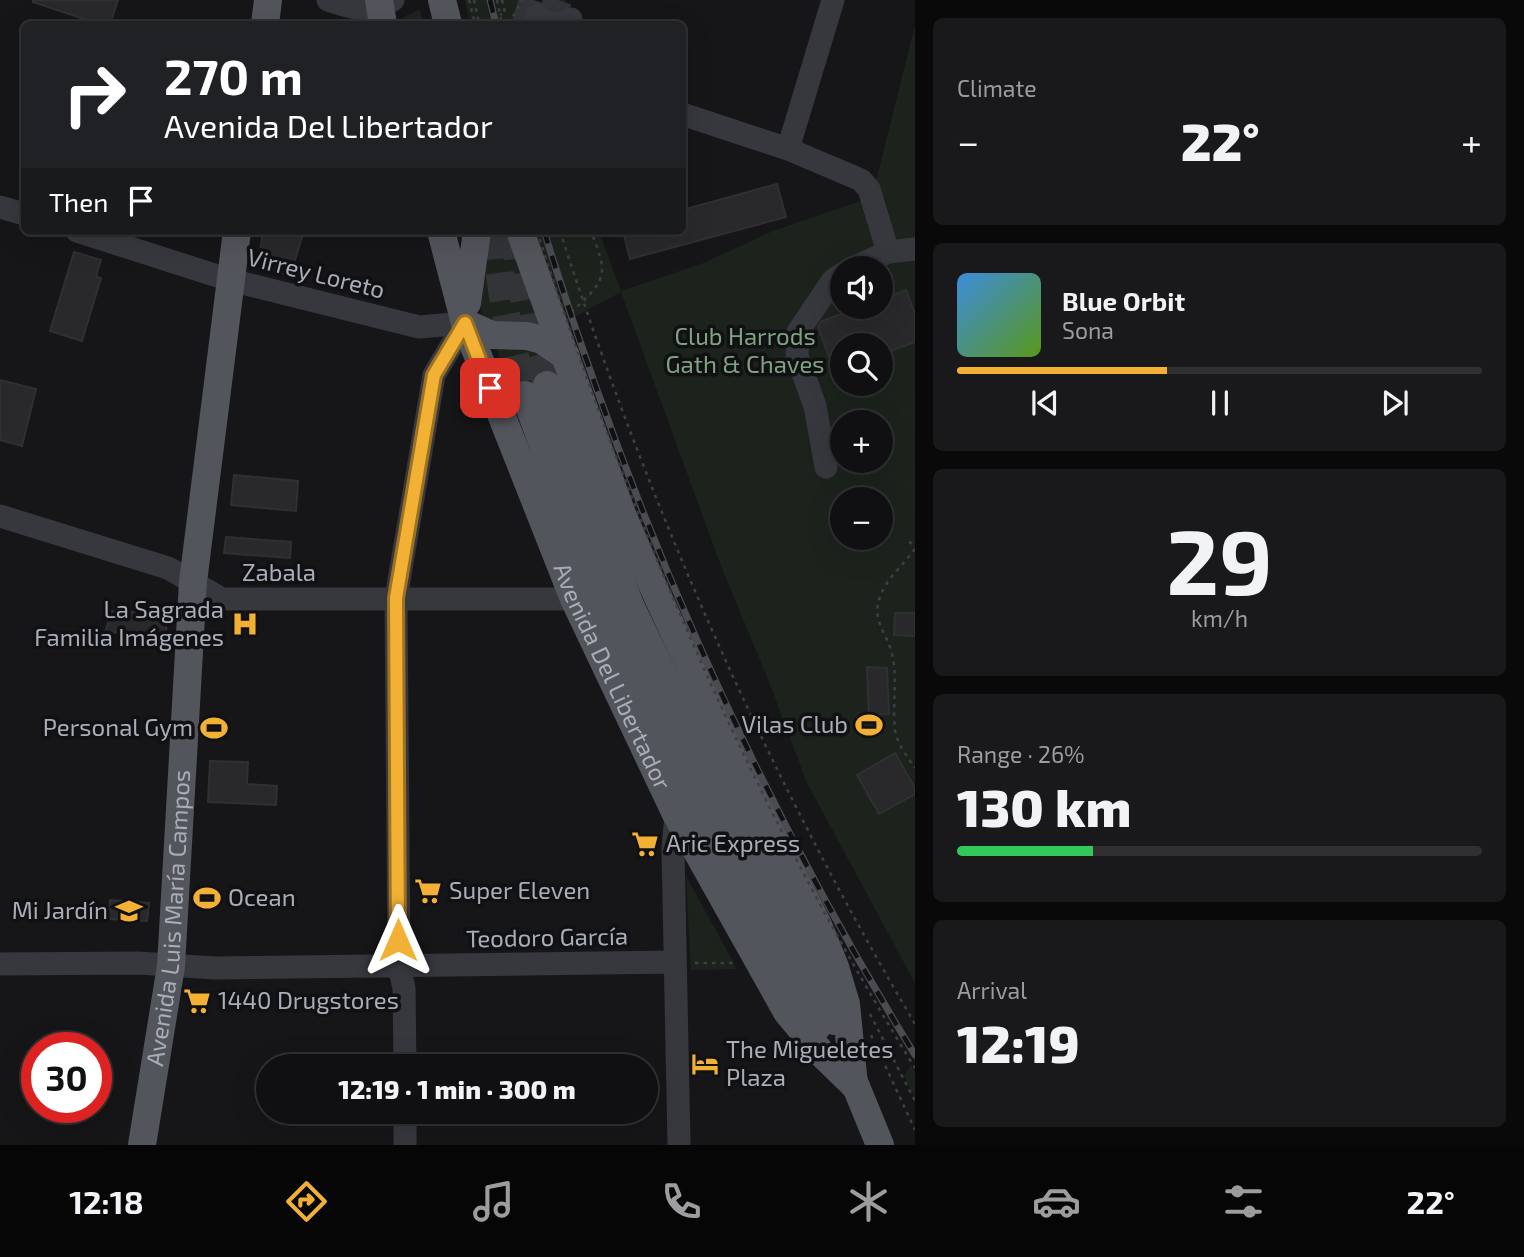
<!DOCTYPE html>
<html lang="en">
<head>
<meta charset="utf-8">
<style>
	body { margin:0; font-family:"Exo 2",sans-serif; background:#19191b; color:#f1f3f6; height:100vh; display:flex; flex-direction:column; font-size:26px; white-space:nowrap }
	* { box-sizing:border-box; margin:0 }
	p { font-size:23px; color:#9c9d9f }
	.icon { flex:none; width:38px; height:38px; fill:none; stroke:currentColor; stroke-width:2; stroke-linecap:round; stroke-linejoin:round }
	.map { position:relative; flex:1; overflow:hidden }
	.panel { display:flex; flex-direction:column; gap:18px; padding:18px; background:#09090a; width:609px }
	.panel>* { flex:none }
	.hud { position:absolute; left:21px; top:21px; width:665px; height:214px; border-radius:10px; box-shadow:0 7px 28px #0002,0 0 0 2px #303032; background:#202124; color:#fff; overflow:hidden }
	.fabs { position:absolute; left:830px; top:256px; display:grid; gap:14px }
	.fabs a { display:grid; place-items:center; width:63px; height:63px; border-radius:50%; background:#101012; box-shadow:0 7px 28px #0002,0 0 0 2px #303032; font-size:35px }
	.speed { position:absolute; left:21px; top:1032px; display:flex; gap:14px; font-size:35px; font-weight:700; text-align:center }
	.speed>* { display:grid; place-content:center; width:91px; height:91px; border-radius:50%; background:#101012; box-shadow:0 7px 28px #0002,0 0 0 2px #303032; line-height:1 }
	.speed .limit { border:10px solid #d22; background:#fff; color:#111 }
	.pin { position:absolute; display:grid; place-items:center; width:60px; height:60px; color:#fff; margin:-30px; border-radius:14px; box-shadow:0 4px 10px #0006 }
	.me { position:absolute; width:77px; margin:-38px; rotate:0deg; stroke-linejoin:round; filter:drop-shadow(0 0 5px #0008) }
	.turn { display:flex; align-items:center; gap:24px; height:147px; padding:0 28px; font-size:32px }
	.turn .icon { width:91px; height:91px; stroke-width:2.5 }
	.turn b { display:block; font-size:49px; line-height:60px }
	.then { display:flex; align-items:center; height:66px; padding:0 28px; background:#0003; gap:14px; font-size:26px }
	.big { font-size:52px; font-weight:800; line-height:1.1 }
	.panel .tile { flex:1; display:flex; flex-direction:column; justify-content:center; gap:10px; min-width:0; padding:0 24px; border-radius:10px; background:#19191b }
	.panel .dial { align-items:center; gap:0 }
	.dial b { font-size:91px; line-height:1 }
	.song { display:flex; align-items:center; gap:21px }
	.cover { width:84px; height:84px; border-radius:10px; background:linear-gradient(135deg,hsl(210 70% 55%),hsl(90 70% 35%)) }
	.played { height:7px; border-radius:4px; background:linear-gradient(90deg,#f2b134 40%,#303032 40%) }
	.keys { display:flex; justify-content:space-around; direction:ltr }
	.heat { display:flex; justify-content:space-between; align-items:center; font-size:38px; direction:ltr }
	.charge { height:10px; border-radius:5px; background:linear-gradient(90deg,#34c759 26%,#303032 0) }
	.trip { position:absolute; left:256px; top:1054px; width:402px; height:70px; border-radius:35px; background:#101012; box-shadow:0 7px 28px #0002,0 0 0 2px #303032; font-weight:800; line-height:70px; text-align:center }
	.menu { display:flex; height:112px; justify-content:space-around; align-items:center; background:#060607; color:#9c9d9f }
	.menu .icon { width:49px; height:49px }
	.menu .on { color:#f2b134 }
	.menu b { font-size:32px; color:#f1f3f6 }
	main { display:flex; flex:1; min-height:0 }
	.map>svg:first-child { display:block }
	.green { fill:#1c231d; fill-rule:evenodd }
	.building { fill:#29292c; stroke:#303034; stroke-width:2 }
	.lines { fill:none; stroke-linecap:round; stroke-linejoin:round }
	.major-tunnel { stroke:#333438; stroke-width:28; stroke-dasharray:28 14; stroke-linecap:butt }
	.path { stroke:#3d3f44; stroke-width:2.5; stroke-dasharray:3.5 5; stroke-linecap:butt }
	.minor { stroke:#37383d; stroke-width:23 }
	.major { stroke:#53555c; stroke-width:28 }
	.rail-casing { stroke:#4a4c52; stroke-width:7 }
	.rail { stroke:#111113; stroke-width:4.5; stroke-dasharray:13; stroke-linecap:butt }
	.path-bridge { stroke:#3d3f44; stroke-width:2.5; stroke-dasharray:3.5 5; stroke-linecap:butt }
	.route-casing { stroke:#9d7322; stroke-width:18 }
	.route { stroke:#f2b134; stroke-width:12 }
	.labels { text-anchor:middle; stroke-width:7; stroke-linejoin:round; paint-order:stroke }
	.street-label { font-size:24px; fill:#a8adb8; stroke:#111113 }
	.park-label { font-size:24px; fill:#7fa381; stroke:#111113 }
	.poi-label { font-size:24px; fill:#a8adb8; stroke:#111113; text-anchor:start }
</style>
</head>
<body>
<main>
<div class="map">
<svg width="915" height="1145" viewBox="0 0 915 1145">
	<rect width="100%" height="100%" fill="#161618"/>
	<path class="green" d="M465 0H529L535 24H470Z
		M541 0H566L563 9 557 13 544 8Z
		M419 9 424 24H396V22Z
		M915 25V983L807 783 768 679 721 566 621 292 565 322 529 231H599L621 291 701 264 773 231 872 197ZM842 268H880V306H842ZM842 345H880V383H842ZM842 422H880V460H842ZM842 499H880V537H842Z
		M487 231H508L541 323 537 325 485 322 478 300Z
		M495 342 543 352 560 371 507 388Z
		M686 876 737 969 691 970Z
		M911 1064 915 1071V1099L904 1076Z"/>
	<path class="building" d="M33 0H118L110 24H99L33 2Z
		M777 184 786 217 630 259 623 231H682V210Z
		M263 231 303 234 290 276 266 268 259 259Z
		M74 252 101 260 96 276 101 278 82 341 50 331Z
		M906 290 915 314V342L880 355V345H842L840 387 818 327 822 321 863 306H880V300Z
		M0 380 36 389 22 446 0 440Z
		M234 475 298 481 296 511 231 505Z
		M226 537 291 542 290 558 224 553Z
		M112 611 167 614 166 634 105 632Z
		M895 613H915V636L894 635Z
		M867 667 887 668 889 714 869 715Z
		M895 753 915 788V794L879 814 857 775Z
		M210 761 248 762 247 784 277 786 276 805 208 802Z
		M110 900 149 903 147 921 109 919Z"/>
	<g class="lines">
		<path class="major-tunnel" d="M526 24 533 0
			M550 24 558 0
			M496 231C499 287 510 341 525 395
			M515 231 519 270 530 332 547 385"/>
		<path class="path" d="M469 0 475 24
			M474 0 479 24
			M497 0 502 24
			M502 0 505 13 502 14
			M509 24 522 0
			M571 312C608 279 608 275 591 231
			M909 542 915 545
			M915 549C904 564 886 579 880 597 871 620 887 633 892 654 898 678 892 705 895 730 897 744 907 756 915 768
			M695 963H734
			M870 1014 915 1101
			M871 1035 915 1130"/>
		<path class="minor" d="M328 0C353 8 369 15 393 0
			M537 15C549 26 557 26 571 19
			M682 114 788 149 861 180 869 189 888 252
			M788 149 833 0
			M0 207 24 214
			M77 231 230 280 419 327 465 323
			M853 268 888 252 915 249
			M826 467 815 406 797 356 798 332 833 280 842 274
			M0 516 168 568 222 599H574
			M676 814 673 849 679 1145
			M0 964 138 963 215 968 674 962
			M405 1066 404 988 399 966 396 598 434 375 465 323
			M405 1111V1145"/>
		<g class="major">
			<path d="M379 0 383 24"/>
			<path d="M442 0 448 24"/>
			<path d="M265 24 268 0"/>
			<path id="s1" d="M441 231 465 323 574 599 676 814 787 1012 823 1055 854 1085"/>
			<path d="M520 231 622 514 656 593 732 757 818 925 835 967 846 1004 854 1085"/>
			<path d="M467 303 477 231"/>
			<path d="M465 323 492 335 527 336 542 340 566 356"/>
			<path d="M547 385 630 605 718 789 796 936 834 1021"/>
			<path d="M525 395 568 514 611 621 653 715 695 803 817 1027"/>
			<path d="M848 1067 880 1145"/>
			<path id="s2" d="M142 1145 171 966 193 582 237 231"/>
		</g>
		<defs>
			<path id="rail" d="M490 0 496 24
				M544 231C633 519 757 798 915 1055"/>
		</defs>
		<use href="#rail" class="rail-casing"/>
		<use href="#rail" class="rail"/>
		<path class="path-bridge" d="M500 15 502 14
			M537 231C631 523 753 807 915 1068
			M560 231C649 508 767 774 915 1024"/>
	</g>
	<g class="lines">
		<defs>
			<path id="route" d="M398 940 396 598 434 375 465 323 490 388"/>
		</defs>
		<use href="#route" class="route-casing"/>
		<use href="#route" class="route"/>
	</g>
	<defs>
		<symbol id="hospital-bare" viewBox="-9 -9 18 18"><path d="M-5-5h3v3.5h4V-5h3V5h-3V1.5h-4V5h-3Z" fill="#f2b134" stroke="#111113" stroke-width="2.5" paint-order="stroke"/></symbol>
		<symbol id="stadium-bare" viewBox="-9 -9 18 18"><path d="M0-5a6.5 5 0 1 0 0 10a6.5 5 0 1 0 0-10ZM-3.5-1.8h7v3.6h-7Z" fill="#f2b134" stroke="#111113" stroke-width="2.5" paint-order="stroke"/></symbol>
		<symbol id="supermarket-bare" viewBox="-9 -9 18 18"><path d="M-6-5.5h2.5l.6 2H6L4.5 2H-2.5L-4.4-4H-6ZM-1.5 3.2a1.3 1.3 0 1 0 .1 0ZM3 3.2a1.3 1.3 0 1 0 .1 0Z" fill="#f2b134" stroke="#111113" stroke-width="2.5" paint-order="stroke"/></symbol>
		<symbol id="school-bare" viewBox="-9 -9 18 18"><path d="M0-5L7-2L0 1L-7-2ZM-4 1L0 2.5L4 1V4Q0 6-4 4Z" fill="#f2b134" stroke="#111113" stroke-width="2.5" paint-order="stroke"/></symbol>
		<symbol id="hotel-bare" viewBox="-9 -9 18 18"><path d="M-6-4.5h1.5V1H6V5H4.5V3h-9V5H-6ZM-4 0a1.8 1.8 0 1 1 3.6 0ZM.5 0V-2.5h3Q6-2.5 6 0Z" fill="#f2b134" stroke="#111113" stroke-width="2.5" paint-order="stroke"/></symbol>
	</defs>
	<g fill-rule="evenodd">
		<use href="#hospital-bare" x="226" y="605" width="38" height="38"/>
		<use href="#stadium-bare" x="850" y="706" width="38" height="38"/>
		<use href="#stadium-bare" x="195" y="709" width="38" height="38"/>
		<use href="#supermarket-bare" x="626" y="825" width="38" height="38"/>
		<use href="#supermarket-bare" x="409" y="872" width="38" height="38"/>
		<use href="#stadium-bare" x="188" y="879" width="38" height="38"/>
		<use href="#school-bare" x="110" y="892" width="38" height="38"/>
		<use href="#supermarket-bare" x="178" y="982" width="38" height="38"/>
		<use href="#hotel-bare" x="686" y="1045" width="38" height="38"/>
	</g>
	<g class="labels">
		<g class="street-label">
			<text transform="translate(316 274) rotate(14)" y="8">Virrey Loreto</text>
			<text x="279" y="581">Zabala</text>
			<text dy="8" stroke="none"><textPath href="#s1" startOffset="478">Avenida Del Libertador</textPath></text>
			<text dy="8" stroke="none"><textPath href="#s2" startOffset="229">Avenida Luis María Campos</textPath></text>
			<text transform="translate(547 938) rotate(-1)" y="8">Teodoro García</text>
		</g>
		<g class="park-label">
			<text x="745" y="345">Club Harrods<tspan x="745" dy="28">Gath &amp; Chaves</tspan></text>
		</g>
		<g class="poi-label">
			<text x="224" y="618" text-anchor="end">La Sagrada<tspan x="224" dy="28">Familia Imágenes</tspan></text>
			<text x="848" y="733" text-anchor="end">Vilas Club</text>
			<text x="193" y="736" text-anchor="end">Personal Gym</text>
			<text x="666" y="852">Aric Express</text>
			<text x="449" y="899">Super Eleven</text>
			<text x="228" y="906">Ocean</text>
			<text x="108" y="919" text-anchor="end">Mi Jardín</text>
			<text x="218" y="1009">1440 Drugstores</text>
			<text x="726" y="1058">The Migueletes<tspan x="726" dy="28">Plaza</tspan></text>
		</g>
	</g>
</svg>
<div class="fabs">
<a><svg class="icon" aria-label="sound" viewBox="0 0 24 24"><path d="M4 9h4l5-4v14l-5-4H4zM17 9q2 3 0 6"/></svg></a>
<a><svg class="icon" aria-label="search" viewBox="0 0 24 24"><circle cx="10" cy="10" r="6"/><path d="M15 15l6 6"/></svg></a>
<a>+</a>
<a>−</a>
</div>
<div class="speed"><div class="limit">30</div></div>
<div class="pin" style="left:490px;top:388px;background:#d93025"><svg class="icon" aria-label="arrive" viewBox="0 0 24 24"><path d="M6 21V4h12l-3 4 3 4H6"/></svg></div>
<svg class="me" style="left:398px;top:940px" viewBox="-20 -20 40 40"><path d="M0-17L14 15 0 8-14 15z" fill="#f2b134" stroke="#fff" stroke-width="4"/></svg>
<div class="trip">12:19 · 1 min · 300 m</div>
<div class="hud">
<div class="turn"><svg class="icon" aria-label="right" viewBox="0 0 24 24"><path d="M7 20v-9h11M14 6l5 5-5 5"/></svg><div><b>270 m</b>Avenida Del Libertador</div></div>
<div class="then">Then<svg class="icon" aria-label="arrive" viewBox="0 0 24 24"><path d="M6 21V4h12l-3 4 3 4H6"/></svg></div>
</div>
</div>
<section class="panel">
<div class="tile"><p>Climate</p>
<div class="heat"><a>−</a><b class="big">22°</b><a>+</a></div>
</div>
<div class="tile">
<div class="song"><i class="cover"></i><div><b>Blue Orbit</b><p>Sona</p></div></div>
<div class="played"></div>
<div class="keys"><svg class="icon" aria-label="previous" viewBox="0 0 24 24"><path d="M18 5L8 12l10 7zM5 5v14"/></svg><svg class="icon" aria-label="pause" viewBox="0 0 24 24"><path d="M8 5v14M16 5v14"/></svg><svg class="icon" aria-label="next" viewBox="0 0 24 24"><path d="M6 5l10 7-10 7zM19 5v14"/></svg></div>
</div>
<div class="tile dial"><b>29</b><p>km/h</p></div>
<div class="tile"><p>Range · 26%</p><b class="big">130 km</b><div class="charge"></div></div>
<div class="tile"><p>Arrival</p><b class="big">12:19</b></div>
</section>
</main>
<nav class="menu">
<b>12:18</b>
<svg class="icon on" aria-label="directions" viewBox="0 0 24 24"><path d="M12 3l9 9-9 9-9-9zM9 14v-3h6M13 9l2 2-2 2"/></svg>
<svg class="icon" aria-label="music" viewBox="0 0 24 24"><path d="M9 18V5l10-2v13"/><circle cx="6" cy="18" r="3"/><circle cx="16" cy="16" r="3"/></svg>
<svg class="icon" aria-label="phone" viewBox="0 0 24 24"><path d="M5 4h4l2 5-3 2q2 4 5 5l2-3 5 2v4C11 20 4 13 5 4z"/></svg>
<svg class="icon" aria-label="climate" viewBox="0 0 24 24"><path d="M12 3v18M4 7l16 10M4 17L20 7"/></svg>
<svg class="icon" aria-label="car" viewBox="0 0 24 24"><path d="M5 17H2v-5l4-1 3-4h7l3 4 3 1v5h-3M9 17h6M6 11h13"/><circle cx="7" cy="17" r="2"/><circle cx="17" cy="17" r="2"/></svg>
<svg class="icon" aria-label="filters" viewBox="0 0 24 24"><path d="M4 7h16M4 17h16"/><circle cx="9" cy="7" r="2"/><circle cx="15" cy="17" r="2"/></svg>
<b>22°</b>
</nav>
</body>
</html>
